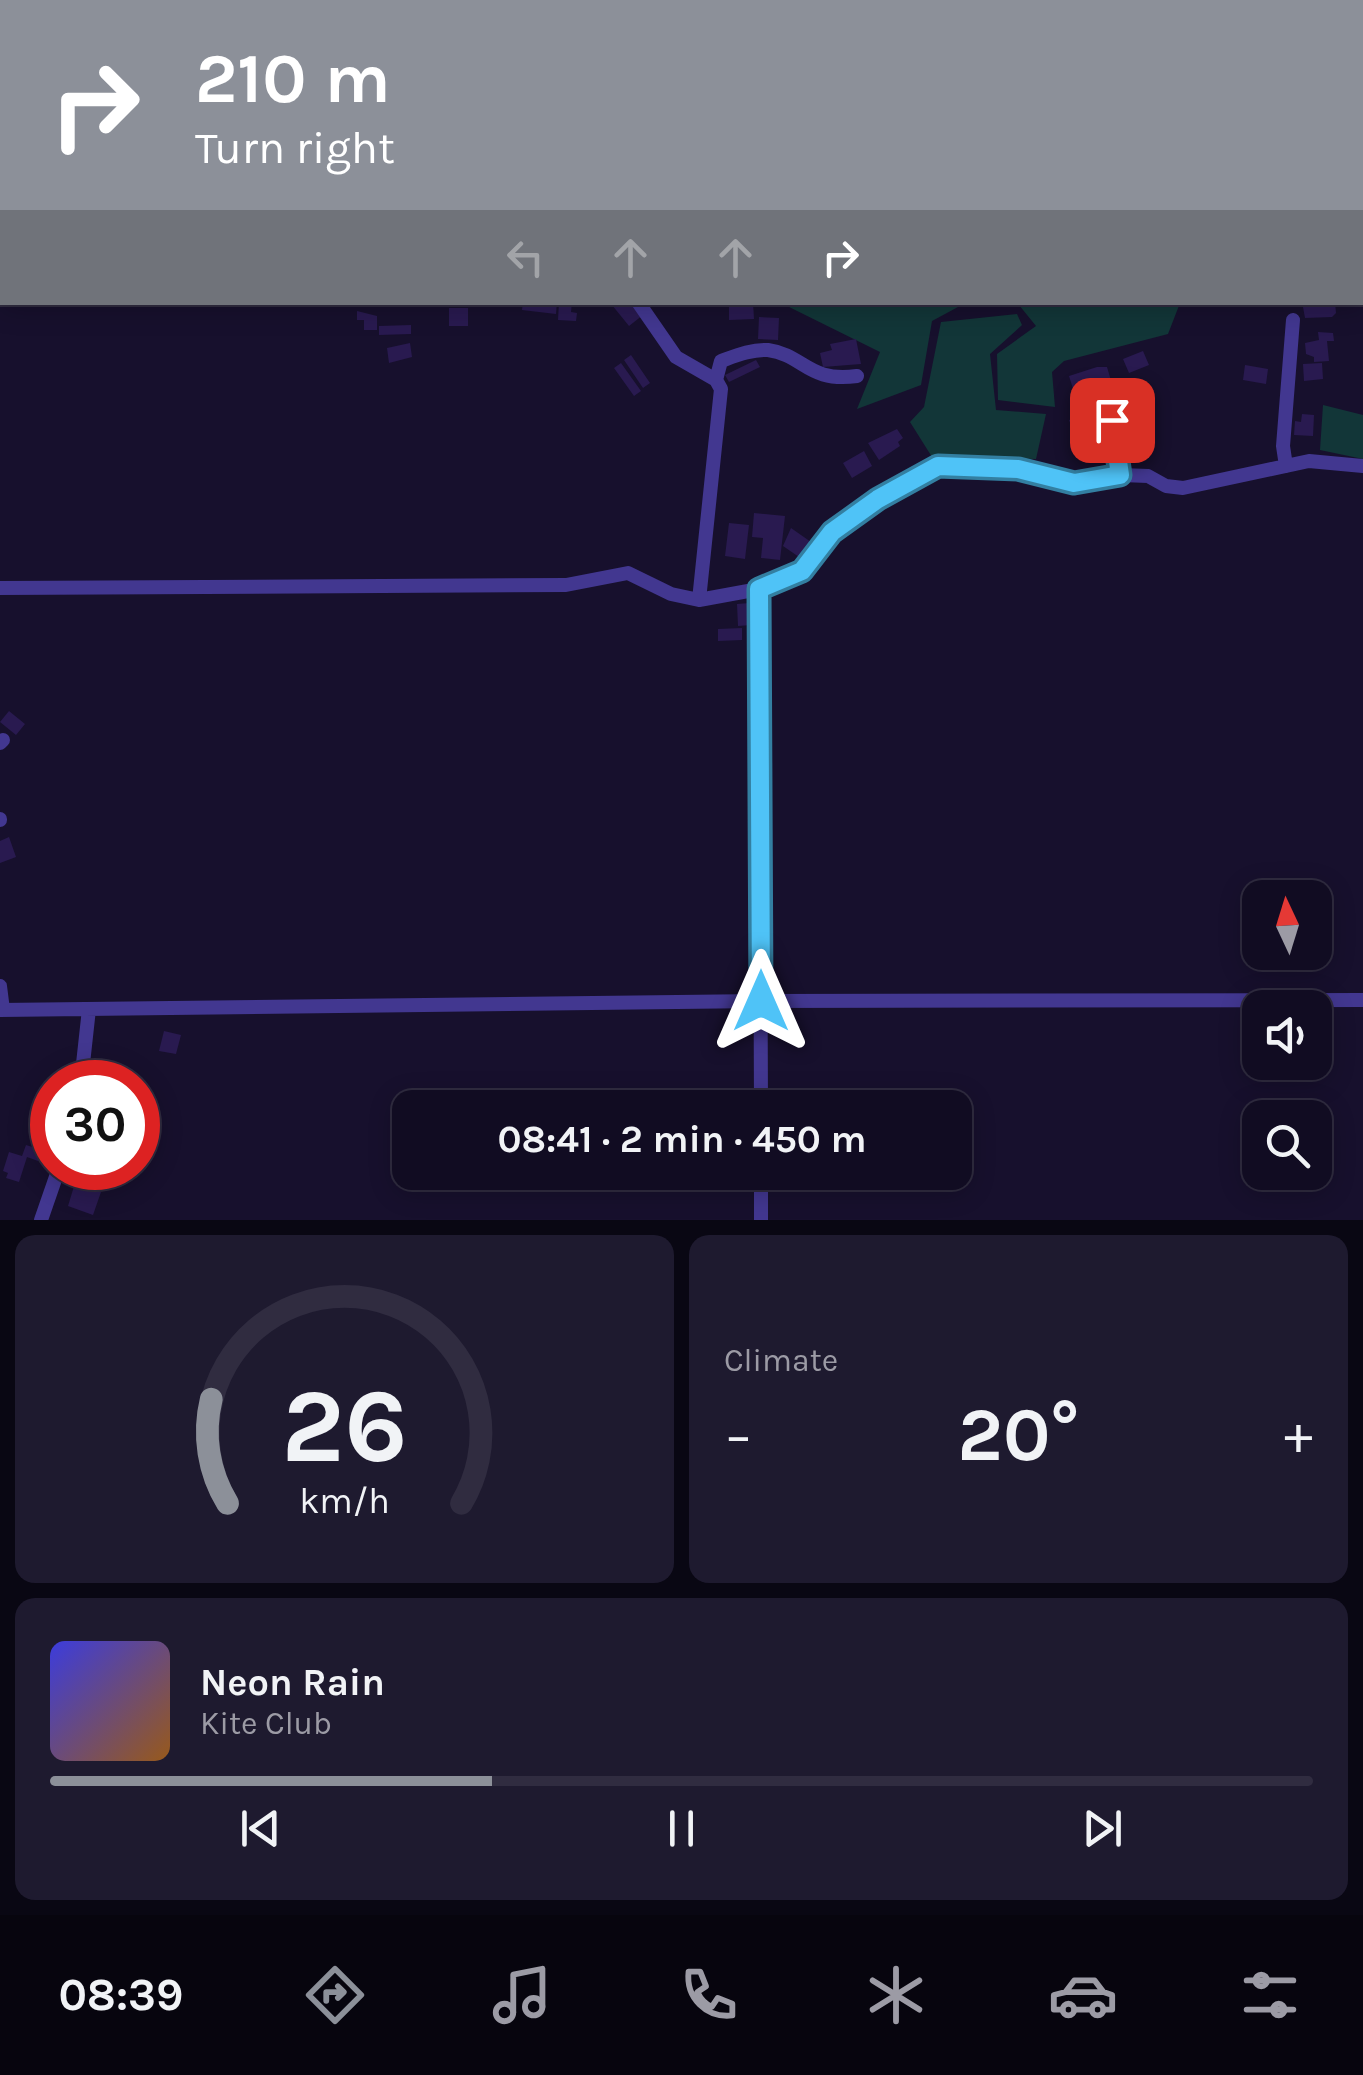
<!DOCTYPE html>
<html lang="en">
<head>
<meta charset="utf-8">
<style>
	body { margin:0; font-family:Karla,sans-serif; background:#1e1a2f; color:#f1f3f6; height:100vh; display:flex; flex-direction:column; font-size:38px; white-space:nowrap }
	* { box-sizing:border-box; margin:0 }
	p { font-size:32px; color:#9c9ba5 }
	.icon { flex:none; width:55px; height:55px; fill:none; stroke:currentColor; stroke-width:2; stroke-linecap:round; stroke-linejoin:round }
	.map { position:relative; height:1220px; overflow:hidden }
	.drawer { display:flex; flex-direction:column; gap:15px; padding:15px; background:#090713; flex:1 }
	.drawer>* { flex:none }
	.top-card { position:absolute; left:0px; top:0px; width:1365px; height:305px; box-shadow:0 5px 25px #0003,0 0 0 2px #302c40; background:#8c9099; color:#fff; overflow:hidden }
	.needle { width:65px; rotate:356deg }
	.fabs { position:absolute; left:1242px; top:880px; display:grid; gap:20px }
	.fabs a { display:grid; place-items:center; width:90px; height:90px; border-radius:20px; background:#110c22; box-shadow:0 5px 25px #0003,0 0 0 2px #302c40; font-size:50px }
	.speed { position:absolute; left:30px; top:1060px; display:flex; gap:20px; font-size:50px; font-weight:700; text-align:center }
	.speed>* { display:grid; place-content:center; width:130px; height:130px; border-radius:50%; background:#110c22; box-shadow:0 5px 25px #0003,0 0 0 2px #302c40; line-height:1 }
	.speed .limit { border:15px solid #d22; background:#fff; color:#111 }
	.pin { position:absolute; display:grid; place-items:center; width:85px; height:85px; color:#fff; margin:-42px; border-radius:20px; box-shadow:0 5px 15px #0006 }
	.me { position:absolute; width:110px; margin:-55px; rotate:0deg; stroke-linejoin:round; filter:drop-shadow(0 0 8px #0008) }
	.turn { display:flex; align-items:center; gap:35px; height:210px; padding:0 30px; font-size:45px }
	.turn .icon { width:130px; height:130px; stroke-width:2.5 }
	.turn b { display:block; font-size:70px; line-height:85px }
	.lanes { display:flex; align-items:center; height:95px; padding:0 30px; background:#0003; justify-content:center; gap:50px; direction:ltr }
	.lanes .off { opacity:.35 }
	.big { font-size:75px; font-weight:700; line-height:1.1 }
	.drawer .card { flex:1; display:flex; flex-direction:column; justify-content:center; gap:15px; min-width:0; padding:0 35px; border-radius:20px; background:#1e1a2f }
	.drawer .dial { align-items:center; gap:0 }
	.dial svg { height:260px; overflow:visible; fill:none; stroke:#302c40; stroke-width:7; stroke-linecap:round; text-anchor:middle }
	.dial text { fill:#f1f3f6; stroke:none }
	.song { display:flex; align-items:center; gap:30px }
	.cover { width:120px; height:120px; border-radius:15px; background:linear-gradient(135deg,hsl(240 70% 55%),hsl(30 70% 35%)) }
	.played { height:10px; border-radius:5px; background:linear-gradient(90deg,#8c9099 35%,#302c40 35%) }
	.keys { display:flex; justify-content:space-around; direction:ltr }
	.heat { display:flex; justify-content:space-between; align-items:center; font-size:55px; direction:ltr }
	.drawer .tiles { flex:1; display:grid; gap:15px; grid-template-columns:1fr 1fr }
	.card:last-child { grid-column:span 2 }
	.trip { position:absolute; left:392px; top:1090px; width:580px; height:100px; border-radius:20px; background:#110c22; box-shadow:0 5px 25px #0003,0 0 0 2px #302c40; font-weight:700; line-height:100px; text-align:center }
	.tabs { display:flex; height:160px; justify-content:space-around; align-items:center; background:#07050e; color:#9c9ba5 }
	.tabs .icon { width:70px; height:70px }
	.tabs .active { color:#8c9099 }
	.tabs b { font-size:45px; color:#f1f3f6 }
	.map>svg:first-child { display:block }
	.green { fill:#123638 }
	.building { fill:#291a50 }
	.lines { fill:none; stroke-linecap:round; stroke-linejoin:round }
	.street { stroke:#423790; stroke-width:14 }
	.route-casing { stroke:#337fa1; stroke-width:25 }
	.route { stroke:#4fc3f7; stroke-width:18 }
</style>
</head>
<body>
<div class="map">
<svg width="1363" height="1220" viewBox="0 0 1363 1220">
	<rect width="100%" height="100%" fill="#17102d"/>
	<path class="green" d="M781 303 1180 302V303L1168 334 1064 361 1052 372 1055 407 998 400 997 354 1036 326 1019 305 958 307 932 321 921 385 857 409 880 352Z
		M1017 314 1022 325 990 354 996 410 1046 414 1036 459 932 457 910 422 924 407 941 322Z
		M1323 405 1363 415V459L1320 450Z"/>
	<path class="building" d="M523 302H557L556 314 522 310Z
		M559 302H572L571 312 577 313 576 321 558 320Z
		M616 302H633L643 315 629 326 612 305Z
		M729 302H753L754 319 729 320Z
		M1335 302 1336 313 1332 317 1305 318 1303 307Z
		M449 308H468V326H449Z
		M357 311 377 316V330H364V320H357Z
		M759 317 779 318 778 340 758 339Z
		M411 325V334L379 335V326Z
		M1318 332 1333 333 1334 341H1327L1329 361 1314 362V357L1306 354 1305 343 1319 340Z
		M856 339 861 364 823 367 820 353 832 350 830 344Z
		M410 343 412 357 389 363 387 348Z
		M1143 351 1149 365 1129 373 1123 359Z
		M631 355 650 383 643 388 624 360Z
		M756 360 760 367 729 382 725 375Z
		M621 363 641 391 634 396 614 368Z
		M1322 363 1323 379 1304 381 1303 364Z
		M1245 365 1268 369 1266 384 1243 380Z
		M1097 367H1107L1112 384 1075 395 1069 376Z
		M1132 381 1139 395 1120 404 1113 390Z
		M1090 413 1095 426 1074 433 1069 420Z
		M1302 414 1314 415 1313 436 1294 435 1295 421 1301 422Z
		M1096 428 1102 438 1084 449 1078 439Z
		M897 429 903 438 898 442 900 446 879 460 868 443Z
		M864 451 872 466 852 478 843 463Z
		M754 513 785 516 780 560 761 558 763 538 752 537Z
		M729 523 749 525 745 559 725 556Z
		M791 528 811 542 799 557 783 546Z
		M750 603 751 625 738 626 737 604Z
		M742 628V640L718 641V629Z
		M9 711 25 724 16 735 0 722Z
		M9 837 16 857 0 863V841Z
		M164 1031 181 1035 176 1054 159 1051Z
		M26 1145 42 1150 38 1161 27 1157 19 1182 6 1178 8 1173 3 1171 9 1152 22 1156Z
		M97 1168H108L101 1191 87 1187Z
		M75 1183 101 1192 93 1215 68 1206Z"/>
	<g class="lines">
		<path class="street" d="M566 0 567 2
			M259 2 260 0
			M0 33H2
			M638 302 676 357 716 380 721 389 699 600
			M716 380 721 361C735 356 752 349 768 350 804 355 808 383 857 376
			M1110 397 1120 475
			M1096 414 1111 409
			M1286 466 1283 446 1293 320
			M0 588 566 585 628 573 671 594 699 600 759 589 802 571 833 532 878 499 938 466 1017 469 1075 483 1122 475 1148 476 1166 486 1183 488 1309 461 1363 466
			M759 589 761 1108
			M0 743 3 740
			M0 819V820
			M0 986 3 1010
			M0 1010 761 1001 1363 1000
			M81 1082 89 1009
			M41 1220 59 1168
			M761 1220V1172"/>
	</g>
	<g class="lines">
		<defs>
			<path id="route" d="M761 1001 759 589 802 571 832 532 878 499 938 466 1018 469 1074 483 1120 475 1112 420"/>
		</defs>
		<use href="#route" class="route-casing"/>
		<use href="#route" class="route"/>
	</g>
</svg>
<div class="fabs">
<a><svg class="needle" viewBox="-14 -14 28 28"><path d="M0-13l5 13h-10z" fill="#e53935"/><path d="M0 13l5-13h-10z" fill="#9c9ba5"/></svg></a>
<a><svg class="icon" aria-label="sound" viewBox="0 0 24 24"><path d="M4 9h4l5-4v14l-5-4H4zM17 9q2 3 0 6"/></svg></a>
<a><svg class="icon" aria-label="search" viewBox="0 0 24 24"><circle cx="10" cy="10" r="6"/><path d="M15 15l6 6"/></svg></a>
</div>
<div class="speed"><div class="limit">30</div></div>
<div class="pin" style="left:1112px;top:420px;background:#d93025"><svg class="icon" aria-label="arrive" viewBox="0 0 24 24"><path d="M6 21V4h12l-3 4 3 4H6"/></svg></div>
<svg class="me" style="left:761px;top:1001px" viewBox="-20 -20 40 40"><path d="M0-17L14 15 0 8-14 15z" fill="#4fc3f7" stroke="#fff" stroke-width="4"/></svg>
<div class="trip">08:41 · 2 min · 450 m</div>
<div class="top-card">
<div class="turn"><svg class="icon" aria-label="right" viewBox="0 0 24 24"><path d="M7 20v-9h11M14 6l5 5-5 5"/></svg><div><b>210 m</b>Turn right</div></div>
<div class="lanes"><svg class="icon off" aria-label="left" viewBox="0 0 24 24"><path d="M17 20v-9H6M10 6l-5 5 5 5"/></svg><svg class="icon off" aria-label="ahead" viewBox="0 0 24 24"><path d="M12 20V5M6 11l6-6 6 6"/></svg><svg class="icon off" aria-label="ahead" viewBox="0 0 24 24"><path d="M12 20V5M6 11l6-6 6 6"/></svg><svg class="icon" aria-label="right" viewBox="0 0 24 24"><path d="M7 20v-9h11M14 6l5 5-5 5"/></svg></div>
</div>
</div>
<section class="drawer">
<div class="tiles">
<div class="card dial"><svg viewBox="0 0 100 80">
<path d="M14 69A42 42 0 1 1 86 69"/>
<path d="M14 69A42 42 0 0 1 9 37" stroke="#8c9099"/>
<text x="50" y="56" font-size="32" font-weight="700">26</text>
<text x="50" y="72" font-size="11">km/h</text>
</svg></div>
<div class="card"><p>Climate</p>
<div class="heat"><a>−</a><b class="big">20°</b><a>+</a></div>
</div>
<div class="card">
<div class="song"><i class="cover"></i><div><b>Neon Rain</b><p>Kite Club</p></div></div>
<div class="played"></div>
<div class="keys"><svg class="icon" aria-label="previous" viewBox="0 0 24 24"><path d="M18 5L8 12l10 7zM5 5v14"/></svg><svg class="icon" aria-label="pause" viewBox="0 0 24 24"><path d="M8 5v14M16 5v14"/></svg><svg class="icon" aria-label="next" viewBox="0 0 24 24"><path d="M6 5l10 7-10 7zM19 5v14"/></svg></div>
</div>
</div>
</section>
<nav class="tabs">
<b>08:39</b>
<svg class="icon active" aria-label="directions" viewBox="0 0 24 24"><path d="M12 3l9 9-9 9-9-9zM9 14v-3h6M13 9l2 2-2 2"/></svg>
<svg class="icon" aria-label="music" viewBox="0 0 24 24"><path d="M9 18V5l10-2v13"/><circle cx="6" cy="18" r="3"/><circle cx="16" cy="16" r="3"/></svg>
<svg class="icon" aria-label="phone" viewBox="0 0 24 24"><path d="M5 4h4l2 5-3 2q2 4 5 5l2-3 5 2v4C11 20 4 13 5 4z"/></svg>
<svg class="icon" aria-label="climate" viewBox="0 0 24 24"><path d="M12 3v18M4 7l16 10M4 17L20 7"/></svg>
<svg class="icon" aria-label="car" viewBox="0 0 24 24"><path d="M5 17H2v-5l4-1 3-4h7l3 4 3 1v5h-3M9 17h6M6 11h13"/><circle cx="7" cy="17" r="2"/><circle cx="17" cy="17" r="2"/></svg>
<svg class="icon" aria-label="filters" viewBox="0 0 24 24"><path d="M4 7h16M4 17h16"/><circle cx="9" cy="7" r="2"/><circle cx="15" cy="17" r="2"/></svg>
</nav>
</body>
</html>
